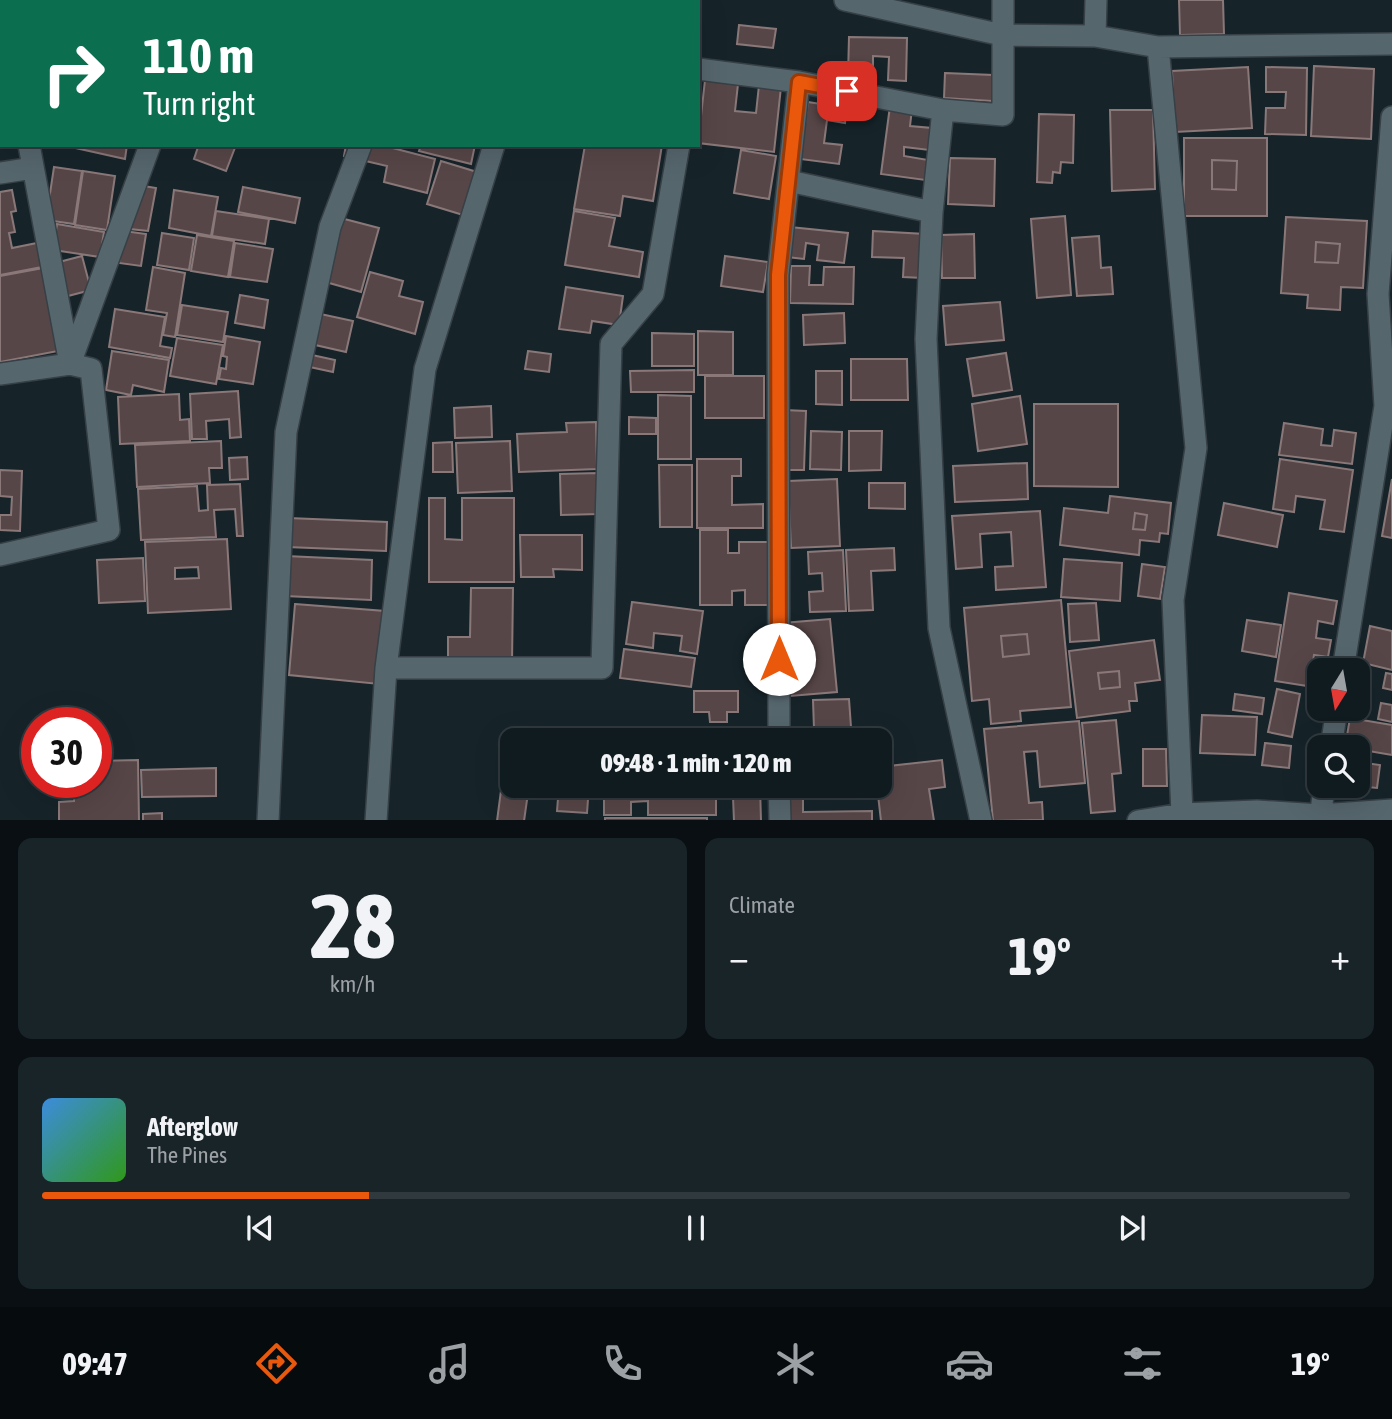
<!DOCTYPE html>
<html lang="en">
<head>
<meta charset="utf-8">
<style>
	body { margin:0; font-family:"Asap Condensed",sans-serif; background:#192429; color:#f1f3f6; height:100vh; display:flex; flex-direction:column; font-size:26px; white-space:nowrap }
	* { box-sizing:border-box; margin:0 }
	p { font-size:23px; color:#9ca1a5 }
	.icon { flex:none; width:38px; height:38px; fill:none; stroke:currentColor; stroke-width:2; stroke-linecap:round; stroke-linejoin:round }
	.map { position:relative; height:820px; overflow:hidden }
	.panel { display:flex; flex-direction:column; gap:18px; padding:18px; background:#090f12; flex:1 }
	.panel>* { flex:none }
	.hud { position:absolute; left:0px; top:0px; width:700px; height:147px; box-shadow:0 7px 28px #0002,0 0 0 2px #30393e; background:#0b6e4f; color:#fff; overflow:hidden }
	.needle { width:46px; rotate:191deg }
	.buttons { position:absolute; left:1307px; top:658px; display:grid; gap:14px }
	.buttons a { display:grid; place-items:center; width:63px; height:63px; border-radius:14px; background:#101b20; box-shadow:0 7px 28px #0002,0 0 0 2px #30393e; font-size:35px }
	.speed { position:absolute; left:21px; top:707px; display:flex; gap:14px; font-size:35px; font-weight:700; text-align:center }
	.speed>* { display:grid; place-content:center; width:91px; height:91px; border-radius:50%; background:#101b20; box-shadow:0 7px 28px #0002,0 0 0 2px #30393e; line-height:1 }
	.speed .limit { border:10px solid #d22; background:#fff; color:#111 }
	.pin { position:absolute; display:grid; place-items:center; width:60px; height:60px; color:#fff; margin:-30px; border-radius:14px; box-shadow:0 4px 10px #0006 }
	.me { position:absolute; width:77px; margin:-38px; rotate:0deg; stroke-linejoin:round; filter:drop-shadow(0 0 5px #0008) }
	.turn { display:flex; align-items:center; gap:24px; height:147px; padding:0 28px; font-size:32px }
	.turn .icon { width:91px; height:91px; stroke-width:2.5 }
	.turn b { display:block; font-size:49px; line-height:60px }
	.big { font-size:52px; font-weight:800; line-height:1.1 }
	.panel .card { flex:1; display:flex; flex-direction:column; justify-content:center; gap:10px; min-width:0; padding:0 24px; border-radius:14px; background:#192429 }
	.panel .dial { align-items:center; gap:0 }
	.dial b { font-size:91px; line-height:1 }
	.song { display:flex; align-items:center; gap:21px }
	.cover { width:84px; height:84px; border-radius:10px; background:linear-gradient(135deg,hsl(210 70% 55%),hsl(110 70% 35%)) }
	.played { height:7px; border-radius:4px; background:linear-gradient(90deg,#ea580c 25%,#30393e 25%) }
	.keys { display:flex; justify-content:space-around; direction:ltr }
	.heat { display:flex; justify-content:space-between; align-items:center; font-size:38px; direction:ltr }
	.panel .tiles { flex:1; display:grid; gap:18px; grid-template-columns:1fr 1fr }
	.card:last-child { grid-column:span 2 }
	.trip { position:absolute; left:500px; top:728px; width:392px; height:70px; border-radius:14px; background:#101b20; box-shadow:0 7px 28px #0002,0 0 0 2px #30393e; font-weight:800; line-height:70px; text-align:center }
	.dock { display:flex; height:112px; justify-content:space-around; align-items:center; background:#060b0d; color:#9ca1a5 }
	.dock .icon { width:49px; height:49px }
	.dock .active { color:#ea580c }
	.dock b { font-size:32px; color:#f1f3f6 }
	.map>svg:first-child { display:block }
	.building { fill:#574648; stroke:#8a7879; stroke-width:2; fill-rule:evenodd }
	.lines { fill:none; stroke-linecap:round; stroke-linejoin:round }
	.street-casing { stroke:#364046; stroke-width:24 }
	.street { stroke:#56666d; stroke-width:21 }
	.route-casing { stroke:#983908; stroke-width:18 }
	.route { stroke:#ea580c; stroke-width:12 }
</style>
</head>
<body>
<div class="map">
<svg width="1392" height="821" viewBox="0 0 1392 821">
	<rect width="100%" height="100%" fill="#16242a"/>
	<path class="building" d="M103 0H167L102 2Z
		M410 0H473L410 2Z
		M1179 0H1223L1224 34 1180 35Z
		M739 25 776 29 773 48 737 44Z
		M849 37 907 38 906 81 888 80 889 57 873 56V77L848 76Z
		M1314 66 1374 69 1371 139 1311 136Z
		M1248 67 1252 128 1175 132 1172 71Z
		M1266 67 1307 68 1306 135 1265 134 1266 108H1285L1286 92H1266Z
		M945 73 993 75 992 101 944 98Z
		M705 80 738 84 735 111 756 113 759 85 781 87 774 152 698 143Z
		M808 102 847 108 845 123 827 120 824 143 842 145 839 164 800 159Z
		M890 106 912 109 910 126 932 128 929 150 904 147V156L928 160 925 180 881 174Z
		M1110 110H1153L1155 189 1112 191Z
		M1039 114 1074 115 1073 163 1061 162 1060 173 1053 172 1052 183 1037 182Z
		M1184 138H1267V216H1184ZM1212 160 1237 161 1236 190 1212 189Z
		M62 145H127L125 159Z
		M194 145H236L226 171 194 159 198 147Z
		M346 145H381L435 159 427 193 384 182 387 166 344 156Z
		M421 145H475L471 164 419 151Z
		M585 145H662L653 201 623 196 620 216 574 209Z
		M741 150 776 156 769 199 734 193Z
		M950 158 995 159 994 206 948 204Z
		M1212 160 1237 161 1236 190 1212 189Z
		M441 161 477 172 463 215 427 204Z
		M54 167 82 171 74 224 46 220Z
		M83 171 115 176 107 230 75 225Z
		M138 185 156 188 148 231 130 229Z
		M243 187 300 198 295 223 238 212Z
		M12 190 16 211 11 212 15 232 9 233 12 248 37 243 42 267 0 275V192Z
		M174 190 218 197 211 236 169 228Z
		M216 211 269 219 265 244 212 236Z
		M574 211 615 218 609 246 643 252 639 277 565 265Z
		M333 216 379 228 361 292 315 279Z
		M1065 216 1071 295 1037 298 1031 219Z
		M1286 217 1367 221 1363 288 1341 287 1340 310 1307 308 1308 295 1281 293ZM1316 242 1340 244 1338 263 1315 262Z
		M57 224 104 232 100 257 53 250Z
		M790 227 848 233 844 263 817 260 819 245 806 243 804 259 787 257Z
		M124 231 146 234 141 266 119 263Z
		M873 231 925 234 923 278 903 277 904 258 872 257Z
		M162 233 194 238 189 270 157 265Z
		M974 234 975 278H942L941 235Z
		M197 235 234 241 228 277 191 271Z
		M1099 236 1101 268 1111 267 1113 294 1077 296 1072 238Z
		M1316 242 1340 244 1338 263 1315 262Z
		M235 243 273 249 267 282 230 277Z
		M82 256 91 290 68 296 59 262Z
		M725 256 768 262 763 292 721 286Z
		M791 266H810L809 285H823L824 267H854L853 304 790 303Z
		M153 267 185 273 175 337 163 335 167 313 146 310Z
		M43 268 58 351 0 362V276Z
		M370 272 403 281 399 296 423 302 415 334 357 317Z
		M566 287 623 296 619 325 592 321 590 333 559 329Z
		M240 295 268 300 264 328 235 323Z
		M1000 302 1004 340 946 345 943 306Z
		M182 305 228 312 223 342 177 335Z
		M115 309 165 317 160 346 172 348 170 358 109 347Z
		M302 310 353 321 346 352 315 345 312 355 335 360 333 372 291 363Z
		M844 313 845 343 804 345 803 315Z
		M698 331 733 332V375H698Z
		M652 333 694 334V366H652Z
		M226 336 260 342 253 384 219 379 221 368 226 369 227 357 223 356Z
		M177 338 223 345 216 384 170 376Z
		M112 351 169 360 164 392 133 385 131 395 106 390Z
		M528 351 551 354 549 372 525 369Z
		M1006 353 1012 390 973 396 967 359Z
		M851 359H907L908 400H851Z
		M694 370V392H631L630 371Z
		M816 371H842V405L816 404Z
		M705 376H764V418H705Z
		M238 391 241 437 230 438 229 419 206 421 207 439H192L190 394Z
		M179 394 180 420 189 419 190 441 120 444 118 397Z
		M658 395 691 396V459H658Z
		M1020 396 1027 444 978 451 972 404Z
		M1034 404H1118V487L1034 486Z
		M491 406 492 437 455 438 454 408Z
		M784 410 806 411 804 470H783Z
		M629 417 656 418V434H629Z
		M596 422 597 469 519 472 517 434 567 432 566 423Z
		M1284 423 1323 429 1321 445 1332 446 1334 430 1356 433 1352 464 1279 455Z
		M811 431 842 432 841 470 810 469Z
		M849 431H882L881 470 849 471Z
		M221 441 222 468H209L210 483 137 487 135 445Z
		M510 441 512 491 458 493 456 443Z
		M452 442 453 472H433V443Z
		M247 457 248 479 230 480 229 458Z
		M697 459H741V476H732V505L763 504V528H697Z
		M1280 459 1353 470 1344 532 1320 529 1325 500 1296 496 1294 512 1273 509Z
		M1027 463 1028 499 955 502 953 466Z
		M659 465H692V527H660Z
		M0 470 22 471 20 531 0 530V515H11L12 497 0 496Z
		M598 473 599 514 561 515 560 474Z
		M837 479 840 546 791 548 788 481Z
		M1392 479V538L1382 536Z
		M869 483H905V509L869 508Z
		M240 484 243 536H237L235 509 214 510 216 537 141 540 138 489 197 486 199 511 208 510 207 485Z
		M1110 496 1171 503 1168 534 1160 533 1159 542 1140 540 1139 555 1060 545 1064 508 1108 513ZM1135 513 1147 515 1145 530 1133 529Z
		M429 498H445V539L462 540V498H514V582H429Z
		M1224 503 1283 515 1277 547 1218 535Z
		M1040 511 1046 587 996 590 995 567 1013 566 1011 532 980 534 982 567 956 569 952 516Z
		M1135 513 1147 515 1145 530 1133 529Z
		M288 518 387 522 386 551 287 547Z
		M700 530H728V553H739V542H769V605H745V590L732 591V605H700Z
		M520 535H582V570L553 569 554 577H521Z
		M227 539 231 609 148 613 145 542ZM198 567 199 578 175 579V568Z
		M894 548 895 570 871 571 873 610 849 611 846 550Z
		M843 550 846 611 810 612 809 592 823 591 822 573 809 574 808 552Z
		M286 556 372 560 371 600 285 596Z
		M143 558 145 601 99 603 97 560Z
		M1064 559 1122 563 1120 601 1061 597Z
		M1142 564 1165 567 1160 599 1138 596Z
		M471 588H513L512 663 448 662V637H470Z
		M1289 593 1337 601 1333 624 1318 621 1316 638 1331 640 1328 657 1314 655 1312 667 1326 669 1320 670V688L1275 681Z
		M1061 600 1071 707 1020 711 1021 721 991 724 989 699 972 701 964 608ZM1027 634 1029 654 1003 657 1001 636Z
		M632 602 703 611 697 654 680 651 682 636 654 633 653 648 626 644Z
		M1096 603 1099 640 1070 642 1068 604Z
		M295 604 385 611 379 684 289 675Z
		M830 619 837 692 790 696 787 664 809 662 807 643 785 645 783 623Z
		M1247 620 1281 625 1276 657 1242 651Z
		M1370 626 1392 631V670L1363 663Z
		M1027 634 1029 654 1003 657 1001 636Z
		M1154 640 1160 680 1135 683 1137 701H1129L1130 711 1077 718 1069 651ZM1119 671 1120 687 1100 689 1098 673Z
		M624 649 695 658 691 687 620 678Z
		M1119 671 1120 687 1100 689 1098 673Z
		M1386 673 1392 674V690L1383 688Z
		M1277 689 1300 694 1292 737 1268 732Z
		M694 691H738V712H727V722H710L709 712H694Z
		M1235 694 1264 698 1262 714 1233 710Z
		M849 699 851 727 814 729 813 700Z
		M1381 703 1392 705V722L1378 719Z
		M1202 715 1257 717 1255 755 1200 753Z
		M1350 718 1392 725V755L1345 747Z
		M1116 720 1121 773 1112 774 1115 811 1091 813 1082 723Z
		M1079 721 1085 783 1040 787 1037 751 1024 752 1029 803 1042 802 1043 820 993 821 984 729Z
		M681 729H760V740H681Z
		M1265 743 1291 746 1289 768 1262 765Z
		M1143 749H1166L1167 786H1143Z
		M138 760 139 821H59V802L74 801V782H96V761Z
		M505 760 513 761V786H529L524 821H497Z
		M942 760 945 787 929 789 934 821H881L877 786H880V767Z
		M1358 762 1380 765 1377 788 1358 786Z
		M216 768V796L142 797 141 770Z
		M559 786H589L587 813 557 811Z
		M604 786H760L761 821H734L733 797 716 798V815H648V801L631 802V815H604Z
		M787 786H872V795L803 796V812L872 811V821H787Z
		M162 813V821H143V814Z
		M605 818H707V821H605Z"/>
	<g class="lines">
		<defs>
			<path id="street" d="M512 0V2
				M685 0V2
				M845 0 1002 35 1095 36 1158 47 1196 448 1173 600 1182 814
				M203 2V0
				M414 2V0
				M0 9 2 17
				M1095 36 1096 0
				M1158 47 1392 44
				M698 69 799 82 778 275 779 740
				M799 82 943 110
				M0 173 33 168
				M789 181 932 212
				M0 374 70 364 150 145
				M0 555 109 530 91 369 70 364 29 145
				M386 668H602L611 344 653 294 679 145
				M1343 670 1385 406 1378 294 1392 117
				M1331 747 1337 709
				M779 786 780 821
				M268 821 286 432 330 227 361 145
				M376 821 386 668 425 369 494 145
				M981 821 939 628 926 339 932 212 943 110 1003 115V0
				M1138 821 1182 814 1257 811 1320 815 1392 810
				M1320 821 1324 786"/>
		</defs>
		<use href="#street" class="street-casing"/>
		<use href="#street" class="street"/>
	</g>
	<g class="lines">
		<defs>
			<path id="route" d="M779 659 778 275 799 82 847 91"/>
		</defs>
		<use href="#route" class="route-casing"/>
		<use href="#route" class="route"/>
	</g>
</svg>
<div class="buttons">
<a><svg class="needle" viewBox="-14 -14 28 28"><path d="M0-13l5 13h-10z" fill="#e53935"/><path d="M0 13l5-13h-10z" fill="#9ca1a5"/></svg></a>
<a><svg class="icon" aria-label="search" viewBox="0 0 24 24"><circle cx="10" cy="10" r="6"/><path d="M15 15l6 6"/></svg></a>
</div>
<div class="speed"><div class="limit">30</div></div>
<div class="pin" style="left:847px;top:91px;background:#d93025"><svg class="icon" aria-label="arrive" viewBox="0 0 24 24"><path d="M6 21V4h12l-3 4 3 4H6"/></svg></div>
<svg class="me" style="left:779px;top:659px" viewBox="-20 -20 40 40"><circle r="19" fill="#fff"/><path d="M0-13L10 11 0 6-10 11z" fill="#ea580c"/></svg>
<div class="trip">09:48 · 1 min · 120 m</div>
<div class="hud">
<div class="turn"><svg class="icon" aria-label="right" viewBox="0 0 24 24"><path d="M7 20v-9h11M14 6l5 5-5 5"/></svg><div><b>110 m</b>Turn right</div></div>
</div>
</div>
<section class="panel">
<div class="tiles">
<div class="card dial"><b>28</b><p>km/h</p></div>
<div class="card"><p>Climate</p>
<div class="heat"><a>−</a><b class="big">19°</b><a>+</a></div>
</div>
<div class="card">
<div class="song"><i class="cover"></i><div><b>Afterglow</b><p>The Pines</p></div></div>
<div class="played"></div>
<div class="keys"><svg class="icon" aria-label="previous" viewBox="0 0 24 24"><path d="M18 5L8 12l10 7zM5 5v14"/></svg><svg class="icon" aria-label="pause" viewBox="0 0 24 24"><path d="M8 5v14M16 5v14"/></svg><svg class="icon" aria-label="next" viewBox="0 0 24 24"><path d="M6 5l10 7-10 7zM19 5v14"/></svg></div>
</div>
</div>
</section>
<nav class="dock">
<b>09:47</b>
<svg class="icon active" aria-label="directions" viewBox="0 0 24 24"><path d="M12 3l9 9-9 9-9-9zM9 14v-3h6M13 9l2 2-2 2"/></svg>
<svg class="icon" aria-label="music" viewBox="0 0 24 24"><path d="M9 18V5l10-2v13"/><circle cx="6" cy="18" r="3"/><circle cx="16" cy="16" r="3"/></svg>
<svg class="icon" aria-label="phone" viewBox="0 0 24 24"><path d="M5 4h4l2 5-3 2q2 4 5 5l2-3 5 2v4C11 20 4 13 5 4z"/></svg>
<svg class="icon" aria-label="climate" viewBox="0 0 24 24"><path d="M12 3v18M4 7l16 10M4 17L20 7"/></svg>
<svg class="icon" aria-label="car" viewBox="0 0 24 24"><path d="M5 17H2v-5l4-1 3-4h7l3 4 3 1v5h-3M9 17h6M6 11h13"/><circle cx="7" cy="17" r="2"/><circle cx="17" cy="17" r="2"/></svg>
<svg class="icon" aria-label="filters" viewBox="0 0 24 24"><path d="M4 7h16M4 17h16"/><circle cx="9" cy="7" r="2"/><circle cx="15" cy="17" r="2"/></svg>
<b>19°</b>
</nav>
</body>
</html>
